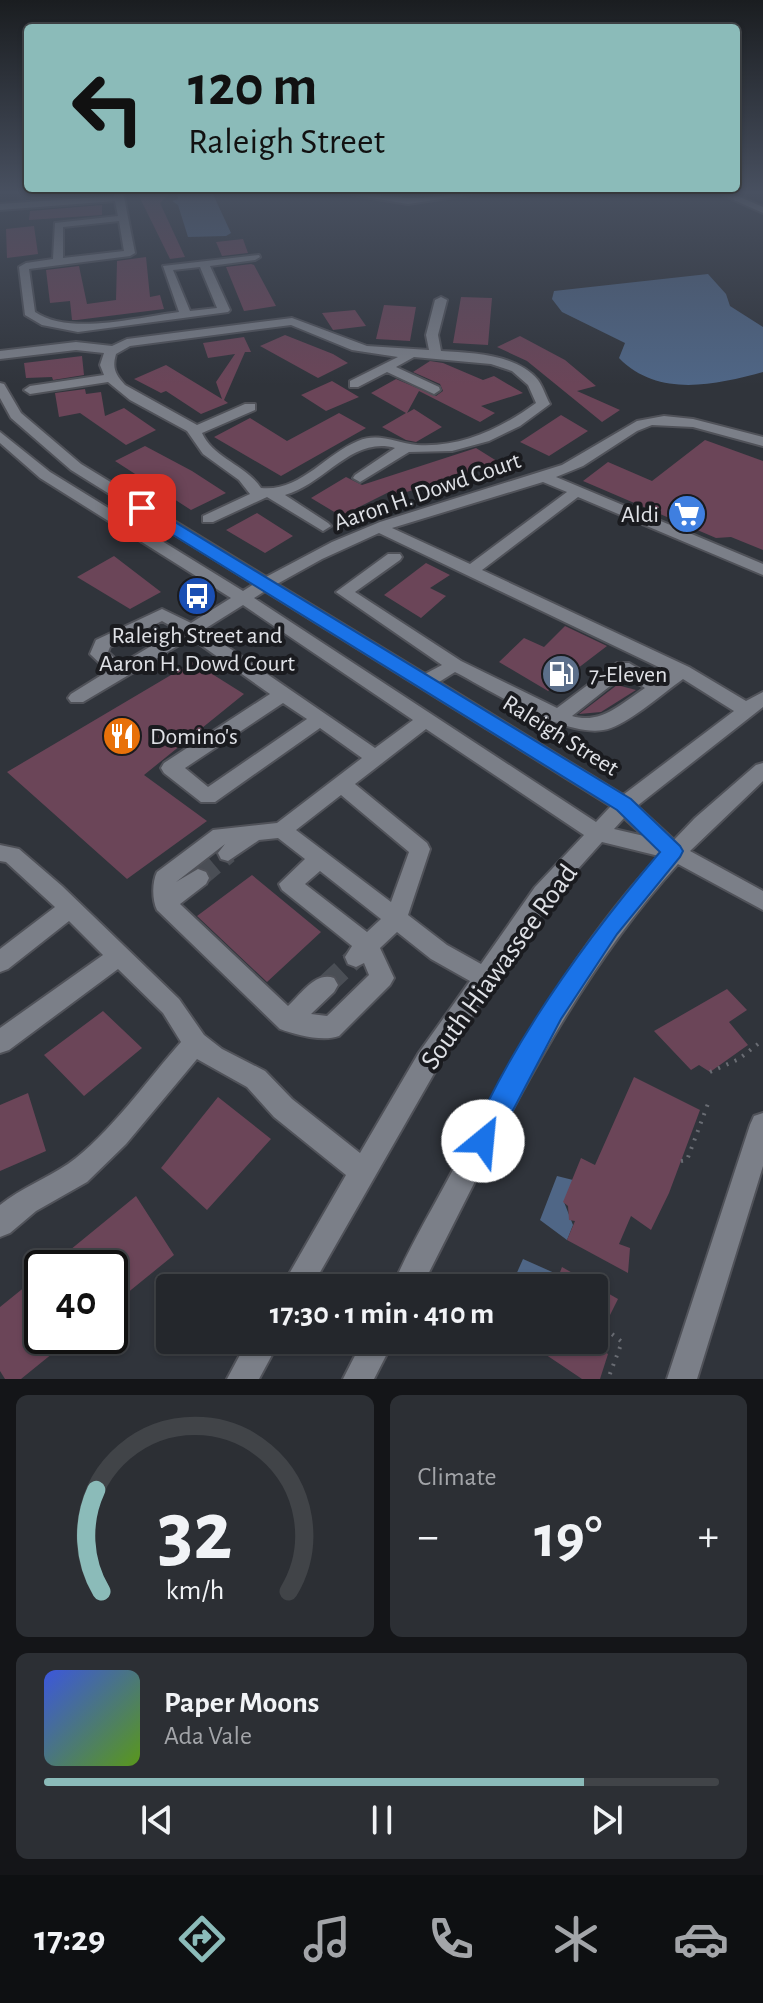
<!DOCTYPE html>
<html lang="en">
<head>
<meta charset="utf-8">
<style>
	body { margin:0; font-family:"Alegreya Sans",sans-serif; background:#2c2f34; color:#f1f3f6; height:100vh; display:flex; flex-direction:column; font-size:30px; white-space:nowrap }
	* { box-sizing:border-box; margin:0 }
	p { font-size:26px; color:#a3a5a9 }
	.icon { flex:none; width:44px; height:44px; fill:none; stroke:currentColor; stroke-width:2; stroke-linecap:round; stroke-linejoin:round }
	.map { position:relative; height:1379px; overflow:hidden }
	.drawer { display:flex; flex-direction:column; gap:16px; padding:16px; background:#141518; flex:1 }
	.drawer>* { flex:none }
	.guide { position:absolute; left:24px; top:24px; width:716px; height:168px; border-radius:8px; box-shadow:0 2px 6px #0004,0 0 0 2px #414448; background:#8bbbb9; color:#111; overflow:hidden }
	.speed { position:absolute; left:24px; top:1250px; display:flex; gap:16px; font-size:40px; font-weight:700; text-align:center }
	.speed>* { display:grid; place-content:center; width:104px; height:104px; border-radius:50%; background:#24272c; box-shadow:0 2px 6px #0004,0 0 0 2px #414448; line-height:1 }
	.speed .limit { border:4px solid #111; border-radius:12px; background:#fff; color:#111 }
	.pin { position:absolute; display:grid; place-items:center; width:68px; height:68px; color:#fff; margin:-34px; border-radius:16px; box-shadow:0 4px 12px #0006 }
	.me { position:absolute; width:88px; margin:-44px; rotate:28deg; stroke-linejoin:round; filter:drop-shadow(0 0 6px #0008) }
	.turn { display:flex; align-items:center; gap:28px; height:168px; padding:0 32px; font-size:36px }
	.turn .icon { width:104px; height:104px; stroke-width:2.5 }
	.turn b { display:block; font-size:56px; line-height:68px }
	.big { font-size:60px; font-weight:700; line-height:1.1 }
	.drawer .card { flex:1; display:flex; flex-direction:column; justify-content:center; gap:12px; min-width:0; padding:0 28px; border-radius:12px; background:#2c2f34 }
	.drawer .dial { align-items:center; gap:0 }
	.dial svg { height:208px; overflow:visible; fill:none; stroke:#414448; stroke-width:7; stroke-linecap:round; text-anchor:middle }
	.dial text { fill:#f1f3f6; stroke:none }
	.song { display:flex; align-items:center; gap:24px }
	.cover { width:96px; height:96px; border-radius:12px; background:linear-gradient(135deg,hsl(230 70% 55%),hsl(90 70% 35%)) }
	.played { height:8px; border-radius:4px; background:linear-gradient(90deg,#8bbbb9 80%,#414448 80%) }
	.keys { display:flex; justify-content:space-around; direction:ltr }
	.heat { display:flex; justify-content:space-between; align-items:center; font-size:44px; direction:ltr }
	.drawer .tiles { flex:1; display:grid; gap:16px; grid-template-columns:1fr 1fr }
	.card:last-child { grid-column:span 2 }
	.trip { position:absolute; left:156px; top:1274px; width:452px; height:80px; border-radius:8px; background:#24272c; box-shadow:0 2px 6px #0004,0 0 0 2px #414448; font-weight:700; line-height:80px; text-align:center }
	.tabs { display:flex; height:128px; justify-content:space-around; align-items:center; background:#0e1012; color:#a3a5a9 }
	.tabs .icon { width:56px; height:56px }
	.tabs .on { color:#8bbbb9 }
	.tabs b { font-size:36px; color:#f1f3f6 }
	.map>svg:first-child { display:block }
	.water { fill:#4f6686 }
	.building { fill:#6b4558 }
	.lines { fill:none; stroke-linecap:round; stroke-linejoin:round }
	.minor-tunnel { stroke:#4a4e55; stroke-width:21; stroke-dasharray:21 11; stroke-linecap:butt }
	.minor-casing { stroke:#505259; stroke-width:4 }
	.path { stroke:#696c73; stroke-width:4; stroke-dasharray:2 7; stroke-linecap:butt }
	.minor { fill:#7b7f88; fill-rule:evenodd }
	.route { fill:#1a73e8; stroke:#114b97; stroke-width:2 }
	.labels { text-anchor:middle; stroke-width:8; stroke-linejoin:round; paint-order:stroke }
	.street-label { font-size:24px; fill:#dfe1e6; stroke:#1a1b1f }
	.poi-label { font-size:24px; fill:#dfe1e6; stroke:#1a1b1f; text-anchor:start }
	.near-street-label { font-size:28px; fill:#dfe1e6; stroke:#1a1b1f }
</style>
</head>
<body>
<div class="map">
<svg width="763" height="1379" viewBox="0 0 763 1379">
	<rect width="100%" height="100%" fill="#30343b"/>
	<path class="water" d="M177 192H212L231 233 226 236 188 237 178 205 172 201 178 199Z
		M708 274 726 294 730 306 763 327V372C715 385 658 398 619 358L625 343 562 312 552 299 554 291Z
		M557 1176 573 1180 564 1202 573 1225 567 1240 540 1220Z
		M523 1259 559 1275 554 1288 511 1286Z"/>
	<path class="building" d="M101 192 102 194 31 199 32 193Z
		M137 192H171L160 203 185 257 170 259Z
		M102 205V215L29 220 30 211Z
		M34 226 38 254 7 258 6 229Z
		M243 239 248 253 222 256 216 242Z
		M146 257 150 297 160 295 164 309 77 320H72L70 301 50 303 46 270 79 266 87 304 116 300 117 261Z
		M251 264 254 265 276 306 244 311 226 267Z
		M461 297 492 298 488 345 453 343Z
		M384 305 416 307 410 341 376 339Z
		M355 310 366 326 333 330 322 313Z
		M285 335 333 354 348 363 318 378 260 346Z
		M520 336 565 360 596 386 577 391 620 410 602 422 527 361 497 347Z
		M244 337 251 352H245L224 400 228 403 201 414 166 391 161 393 134 379 166 365 222 399 216 382 235 354 208 358 203 343Z
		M82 356 84 375 53 380 52 377 26 378 24 363Z
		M430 361 443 363 483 380 494 376 523 393 481 406 495 413 480 422 419 391 407 413 414 409 442 427 416 442 406 440 382 427 406 413 371 393 396 379 436 396 443 391 440 384 413 372Z
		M332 381 359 397 326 411 301 395Z
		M85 389 86 394 101 392 105 416 124 408 156 430 126 445 80 413 59 417 55 393Z
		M339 413 366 428 281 476 214 437 250 418 287 441Z
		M561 415 588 431 549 456 520 442Z
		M705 440 763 461V550L731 537 716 538 583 481 608 462 652 481Z
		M145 446 192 471 226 493 191 510 115 461Z
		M476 448 500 463 397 495 393 490 341 516 311 498 346 477 362 485Z
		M257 513 293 536 265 553 226 530Z
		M114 556 161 592 130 609 77 577Z
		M426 563 450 575 430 588 446 596 421 618 384 595Z
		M565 626 607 646 548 691 499 662 524 638 544 647Z
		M193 662 244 694 144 775 207 821 127 879 7 772Z
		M617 685 636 690 601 712 579 714Z
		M252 875 321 932 267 982 197 916Z
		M727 989 747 1010 729 1022 748 1045 710 1072 699 1065 691 1070 654 1031Z
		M103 1011 142 1048 84 1096 44 1055Z
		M634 1077 700 1110 669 1193 651 1230 631 1216 619 1244 630 1248 628 1273 567 1240 575 1221 569 1220 568 1206 563 1202 581 1158 595 1165Z
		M28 1093 46 1151 0 1171V1105Z
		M218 1097 271 1139 207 1210 161 1168Z
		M136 1196 174 1255 110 1307V1268H48Z
		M562 1267 618 1299 605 1325 594 1322V1288H554Z
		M42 1273V1336H74L21 1379H5L0 1371V1307Z
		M524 1340H589L608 1354 600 1379H582Z"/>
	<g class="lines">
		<path class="minor-tunnel" d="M198 878 228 853
			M326 985 356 957"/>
		<defs>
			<path id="minor" d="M114 192H123L135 253 130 256 29 269 35 312C70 336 138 317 179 312L163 266 259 255 260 257 255 260 210 266 230 310 228 312 78 332 42 325 25 315 19 267 26 263 53 259 55 223 118 216 115 201 0 210V204L114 196ZM119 221 124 251 63 258V227ZM200 267 217 308 190 311 173 270Z
				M335 192C359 191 382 196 405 198 432 199 460 191 488 192L408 204Z
				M716 192H728L763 207V213Z
				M441 297 447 300 438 335 441 351C473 353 516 354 538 380 543 387 546 397 550 404L520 426 489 441 452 451 409 452 360 482 353 478 355 475 395 448C352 436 325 484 285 495L328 523 331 526 323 531 267 497 213 522H203V516L250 494 239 480 203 454 187 431 130 400 108 382 30 394 24 390 30 386 104 375 100 365 104 353 76 350 0 359V351L76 342 112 346 127 339 292 318 367 346 429 350 426 335 435 300ZM291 325 352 350 398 357 350 381V387H358L387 372 434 394 440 390 439 387 396 367 414 357 491 364 512 371 528 385 536 403C502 428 461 448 417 445 396 443 379 432 358 441 324 455 300 492 261 488 246 465 213 458 202 433L255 410V404H245L197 425 125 385C115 374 112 368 116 354L130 346Z
				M0 383 4 384 21 413 81 464 266 577 332 542 380 522 562 465 637 421 664 416 693 419 763 437V446L693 427 652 425 637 431 583 466 556 477 763 564V575L578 497 482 570 689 667 746 701 763 692V707L637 806 674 840 695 818 756 765 763 763V781L690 851 763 891V910L678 864C566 987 496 1142 421 1288H392C409 1247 433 1208 454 1168 512 1059 574 947 659 856L602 842 551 899 436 1070 311 1288H281L346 1175 274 1117 247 1087 197 1059 126 1144 87 1182 36 1211 10 1233 0 1237V1205C21 1188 46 1179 68 1164 108 1136 148 1079 181 1042L163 1013 118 969 9 1050 0 1053V1028L103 955 69 921 8 969 0 972V949L55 907 6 862 0 861V845L19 849 62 886 179 999 204 1035 222 1049 265 1071 292 1099 360 1153 418 1054 470 981 431 959 397 932 380 948 394 978 390 985 339 1036C323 1042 296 1035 280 1029L157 910C152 900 152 882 157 872L213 830 277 823 362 758 320 728 215 802H201L164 773 161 768 164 763 270 694 191 638 83 702H71L68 698 71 694 108 671 90 654 96 640 162 609 191 623 231 598 40 478 0 443V432L50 472 243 591 254 584 71 470 11 418 0 398ZM543 482 567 492 470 564 392 528ZM379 533 669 672 658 680 629 663H617L557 708 461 661 355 592 400 560 402 557 400 554H388L336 592 442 665 425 674 277 584 322 559ZM265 591 611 806 596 822 254 598ZM243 605 413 720 375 748 203 630ZM162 621 178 630 121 664 108 652 110 647ZM455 672C492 691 572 743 611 728 634 719 662 694 683 679L734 711 623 795 439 682ZM624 675 645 688C622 703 601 725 572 716ZM283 703 307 719 208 787 185 768ZM426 729 584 835 535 887 481 964 447 945 408 915 430 849 427 843 355 784ZM341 795 409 852 391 902 296 830ZM624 818 644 836 614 829ZM278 838 305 859 279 884 282 890 352 946 345 957 348 964 356 967 364 963 369 975 327 1016 311 1014 334 992 338 985 334 978C316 971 301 994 288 1006L180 904 206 884 209 878 206 872 198 869 176 882 225 844 218 853 221 859 228 861 259 840ZM320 871 381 919 367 932 305 884Z
				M763 1113V1166L697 1379H667L750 1125 754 1116Z
				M248 1340H280L259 1379H227Z
				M363 1340H394L374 1379H343Z"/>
		</defs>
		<use href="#minor" class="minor-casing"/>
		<path class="path" d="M710 1072 739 1059 763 1040
			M681 1161 687 1160 709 1101
			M598 1323 622 1342 608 1379"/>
		<use href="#minor" class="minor"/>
	</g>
	<linearGradient id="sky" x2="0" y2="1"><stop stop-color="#1a1d20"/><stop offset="0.5" stop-color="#485060"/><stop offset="1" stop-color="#485060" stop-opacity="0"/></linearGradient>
	<rect width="763" height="385" fill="url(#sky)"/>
	<path class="route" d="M136 505H147L631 799 680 846 683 851 680 857 617 934 561 1019 492 1150 483 1154 474 1150 470 1141C514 1037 587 938 660 852L617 810 136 512Z"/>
	<defs>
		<symbol id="supermarket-disc" viewBox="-11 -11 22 22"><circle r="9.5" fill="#3f7fe0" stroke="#1a1b1f"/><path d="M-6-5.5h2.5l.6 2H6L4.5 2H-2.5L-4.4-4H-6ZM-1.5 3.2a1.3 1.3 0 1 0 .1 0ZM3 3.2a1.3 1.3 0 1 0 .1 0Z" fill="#fff"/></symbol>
		<symbol id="bus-disc" viewBox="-11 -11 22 22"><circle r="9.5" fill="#1a4fb4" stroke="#1a1b1f"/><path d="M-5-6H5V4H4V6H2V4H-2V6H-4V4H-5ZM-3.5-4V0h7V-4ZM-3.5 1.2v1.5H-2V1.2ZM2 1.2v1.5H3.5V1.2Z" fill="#fff"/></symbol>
		<symbol id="fuel-disc" viewBox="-11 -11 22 22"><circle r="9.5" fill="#5c6f8a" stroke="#1a1b1f"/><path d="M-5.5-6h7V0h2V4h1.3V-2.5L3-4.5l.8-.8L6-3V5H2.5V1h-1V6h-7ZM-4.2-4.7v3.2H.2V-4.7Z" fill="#fff"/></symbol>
		<symbol id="restaurant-disc" viewBox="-11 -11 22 22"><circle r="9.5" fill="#e8710a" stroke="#1a1b1f"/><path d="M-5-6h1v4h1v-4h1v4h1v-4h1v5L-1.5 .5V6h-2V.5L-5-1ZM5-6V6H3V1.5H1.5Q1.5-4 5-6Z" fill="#fff"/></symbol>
	</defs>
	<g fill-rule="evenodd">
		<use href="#supermarket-disc" x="665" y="492" width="44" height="44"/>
		<use href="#bus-disc" x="175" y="574" width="44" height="44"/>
		<use href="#fuel-disc" x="539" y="652" width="44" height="44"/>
		<use href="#restaurant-disc" x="100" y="714" width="44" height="44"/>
	</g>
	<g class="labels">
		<g class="street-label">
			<text transform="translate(427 491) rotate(-19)" y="8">Aaron H. Dowd Court</text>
			<text transform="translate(561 735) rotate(32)" y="8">Raleigh Street</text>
		</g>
		<g class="poi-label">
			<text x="659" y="522" text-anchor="end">Aldi</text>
			<text x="197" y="643" text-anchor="middle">Raleigh Street and<tspan x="197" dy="28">Aaron H. Dowd Court</tspan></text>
			<text x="589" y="682">7-Eleven</text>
			<text x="150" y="744">Domino's</text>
		</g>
		<g class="near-street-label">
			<text transform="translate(498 966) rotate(-54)" y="10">South Hiawassee Road</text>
		</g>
	</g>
</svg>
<div class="speed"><div class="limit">40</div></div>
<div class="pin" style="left:142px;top:508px;background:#d93025"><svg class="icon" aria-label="arrive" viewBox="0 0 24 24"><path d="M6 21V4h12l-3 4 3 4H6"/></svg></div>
<svg class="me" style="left:483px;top:1141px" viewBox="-20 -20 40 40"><circle r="19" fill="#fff"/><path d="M0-13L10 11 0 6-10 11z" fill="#1a73e8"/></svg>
<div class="trip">17:30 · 1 min · 410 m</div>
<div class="guide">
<div class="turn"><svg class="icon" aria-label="left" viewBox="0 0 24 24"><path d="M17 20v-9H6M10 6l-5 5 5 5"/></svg><div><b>120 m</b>Raleigh Street</div></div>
</div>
</div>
<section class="drawer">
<div class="tiles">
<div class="card dial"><svg viewBox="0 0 100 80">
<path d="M14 69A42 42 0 1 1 86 69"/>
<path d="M14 69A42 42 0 0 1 12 30" stroke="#8bbbb9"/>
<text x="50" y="56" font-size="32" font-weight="700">32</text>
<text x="50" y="72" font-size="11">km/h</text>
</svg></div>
<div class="card"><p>Climate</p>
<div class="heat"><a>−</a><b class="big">19°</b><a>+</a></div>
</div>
<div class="card">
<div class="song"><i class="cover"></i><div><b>Paper Moons</b><p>Ada Vale</p></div></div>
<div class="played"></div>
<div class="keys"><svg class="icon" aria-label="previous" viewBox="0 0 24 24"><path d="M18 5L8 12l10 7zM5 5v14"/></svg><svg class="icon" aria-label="pause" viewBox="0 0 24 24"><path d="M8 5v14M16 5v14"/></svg><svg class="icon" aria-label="next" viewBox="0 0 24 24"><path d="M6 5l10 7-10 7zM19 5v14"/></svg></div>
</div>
</div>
</section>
<nav class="tabs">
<b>17:29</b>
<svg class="icon on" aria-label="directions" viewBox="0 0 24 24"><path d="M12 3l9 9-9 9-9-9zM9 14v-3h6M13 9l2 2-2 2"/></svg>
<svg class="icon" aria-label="music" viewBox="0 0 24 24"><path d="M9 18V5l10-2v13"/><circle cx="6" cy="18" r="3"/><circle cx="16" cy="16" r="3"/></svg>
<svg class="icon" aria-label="phone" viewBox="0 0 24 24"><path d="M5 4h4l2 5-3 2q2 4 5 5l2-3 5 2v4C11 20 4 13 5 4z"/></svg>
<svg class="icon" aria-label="climate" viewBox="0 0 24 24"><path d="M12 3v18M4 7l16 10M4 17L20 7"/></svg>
<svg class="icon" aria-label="car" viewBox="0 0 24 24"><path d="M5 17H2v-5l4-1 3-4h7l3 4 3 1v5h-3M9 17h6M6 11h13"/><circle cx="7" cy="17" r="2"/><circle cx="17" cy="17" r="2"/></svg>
</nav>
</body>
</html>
